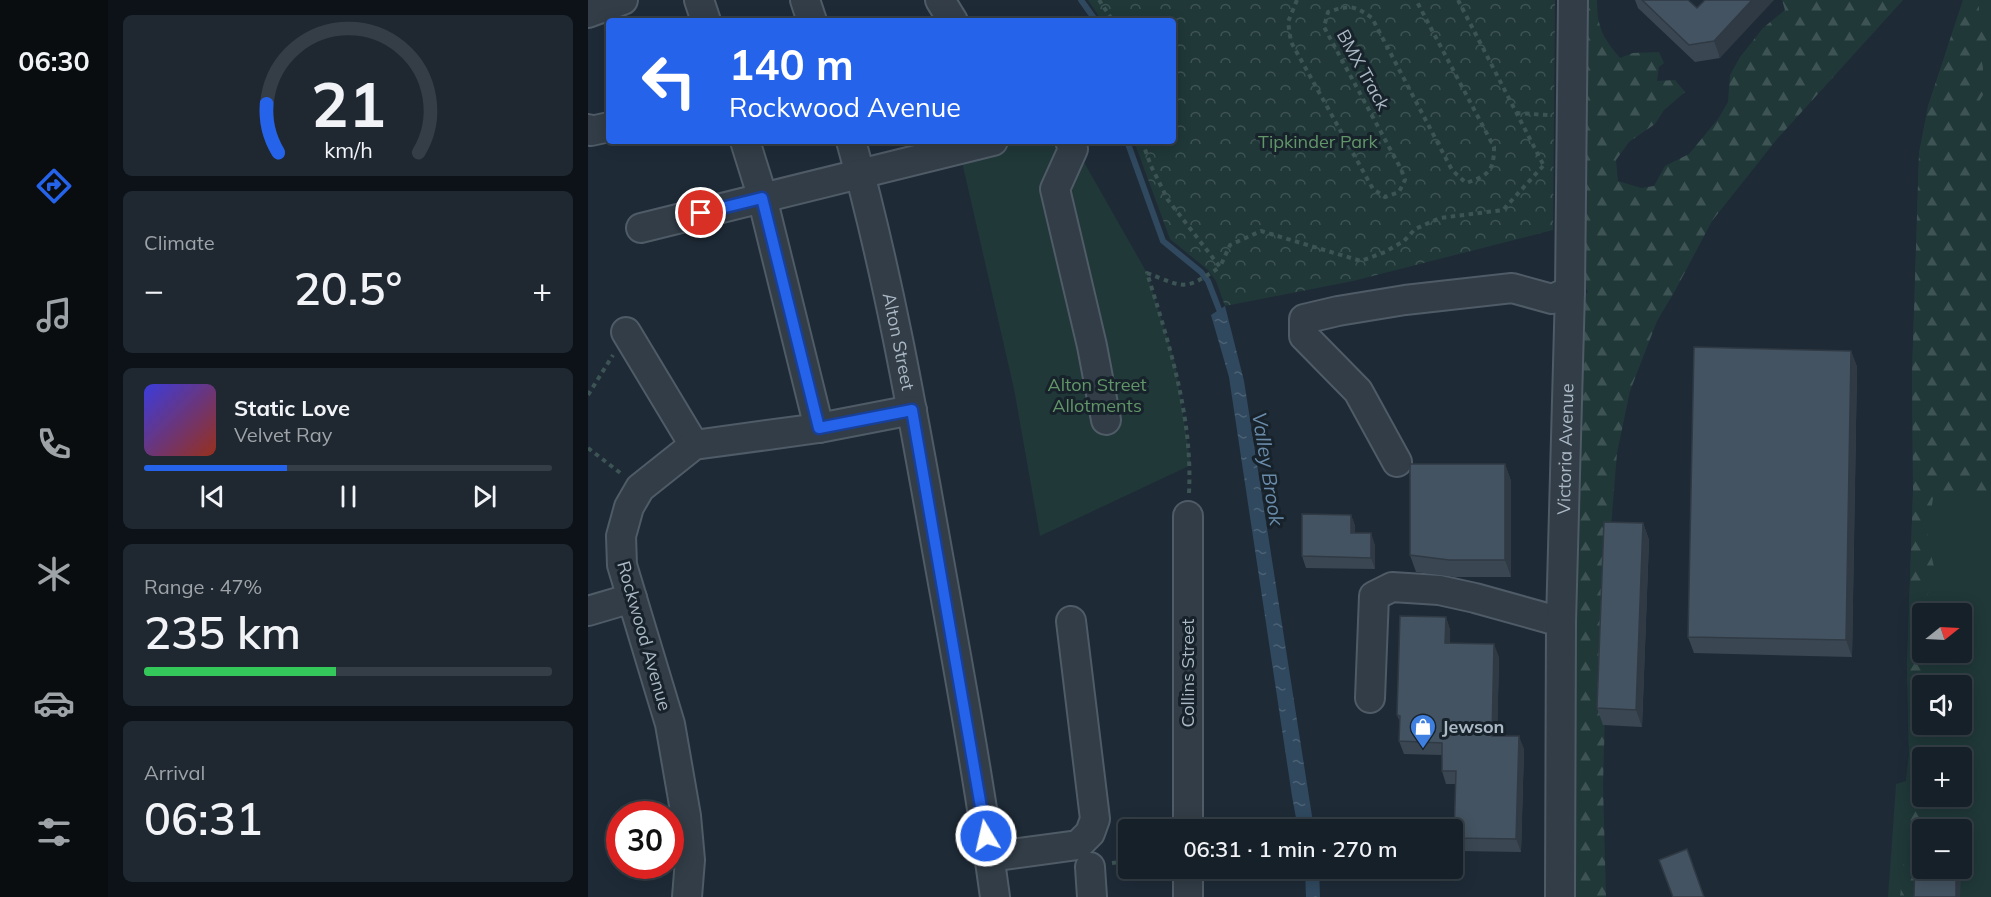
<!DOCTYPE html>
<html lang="en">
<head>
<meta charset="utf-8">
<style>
	body { margin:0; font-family:Mulish,sans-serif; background:#1f2831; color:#f1f3f6; height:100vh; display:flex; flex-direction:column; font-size:22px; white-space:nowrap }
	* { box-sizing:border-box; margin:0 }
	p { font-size:20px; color:#9ea3a8 }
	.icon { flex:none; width:33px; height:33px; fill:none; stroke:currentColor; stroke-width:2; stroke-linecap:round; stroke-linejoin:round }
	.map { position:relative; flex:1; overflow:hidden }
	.panel { display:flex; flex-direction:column; gap:15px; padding:15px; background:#0c1217; width:480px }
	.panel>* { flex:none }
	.hud { position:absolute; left:18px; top:18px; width:570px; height:126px; border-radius:6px; box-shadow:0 3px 15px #0003,0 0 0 2px #353e46; background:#2563eb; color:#fff; overflow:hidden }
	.needle { width:39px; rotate:72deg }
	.controls { position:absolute; left:1324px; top:603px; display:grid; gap:12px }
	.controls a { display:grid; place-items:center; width:60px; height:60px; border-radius:6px; background:#162029; box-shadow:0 3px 15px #0003,0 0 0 2px #353e46; font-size:30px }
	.speed { position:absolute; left:18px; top:801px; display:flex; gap:12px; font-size:30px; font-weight:700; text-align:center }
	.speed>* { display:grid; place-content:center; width:78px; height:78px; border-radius:50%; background:#162029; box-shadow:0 3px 15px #0003,0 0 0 2px #353e46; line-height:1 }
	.speed .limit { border:9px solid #d22; background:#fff; color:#111 }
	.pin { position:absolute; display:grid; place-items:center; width:51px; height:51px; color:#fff; margin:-26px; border:3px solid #fff; border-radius:50%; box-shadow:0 2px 6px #0007 }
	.me { position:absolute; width:66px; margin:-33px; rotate:351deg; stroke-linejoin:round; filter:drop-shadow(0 0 4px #0008) }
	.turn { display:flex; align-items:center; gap:21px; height:126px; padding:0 24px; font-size:27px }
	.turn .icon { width:78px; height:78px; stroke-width:2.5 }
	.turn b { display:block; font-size:42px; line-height:51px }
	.big { font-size:45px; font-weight:600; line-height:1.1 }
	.panel .card { flex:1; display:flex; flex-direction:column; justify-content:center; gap:9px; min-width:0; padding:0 21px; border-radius:9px; background:#1f2831 }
	.panel .dial { align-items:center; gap:0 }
	.dial svg { height:156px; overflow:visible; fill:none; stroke:#353e46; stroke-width:7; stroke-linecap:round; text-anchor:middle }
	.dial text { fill:#f1f3f6; stroke:none }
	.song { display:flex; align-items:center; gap:18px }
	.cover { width:72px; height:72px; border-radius:9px; background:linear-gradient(135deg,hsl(240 70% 55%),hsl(10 70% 35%)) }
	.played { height:6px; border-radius:3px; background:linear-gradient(90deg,#2563eb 35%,#353e46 35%) }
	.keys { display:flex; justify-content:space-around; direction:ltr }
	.heat { display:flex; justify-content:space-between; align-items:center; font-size:33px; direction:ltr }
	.charge { height:9px; border-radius:4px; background:linear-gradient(90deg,#34c759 47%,#353e46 0) }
	.trip { position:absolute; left:530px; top:819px; width:345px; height:60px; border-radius:6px; background:#162029; box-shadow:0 3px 15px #0003,0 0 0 2px #353e46; font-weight:600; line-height:60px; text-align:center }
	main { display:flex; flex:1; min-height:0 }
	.tabs { display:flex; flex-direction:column; width:108px; justify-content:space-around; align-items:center; background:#090d10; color:#9ea3a8 }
	.tabs .icon { width:42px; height:42px }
	.tabs .active { color:#2563eb }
	.tabs b { font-size:27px; color:#f1f3f6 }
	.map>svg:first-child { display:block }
	.green { fill:#203838; fill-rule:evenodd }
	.forest { fill:url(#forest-firs) }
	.park { fill:url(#park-crowns) }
	.water { fill:url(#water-ripples) }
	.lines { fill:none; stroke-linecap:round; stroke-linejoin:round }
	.stream { stroke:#30495f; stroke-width:6 }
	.minor-casing { stroke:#4f5b66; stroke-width:32 }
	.path { stroke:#3d5455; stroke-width:4; stroke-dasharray:4.5 4.5; stroke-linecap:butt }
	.minor { stroke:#323d47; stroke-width:28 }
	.wall { fill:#3a4753 }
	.shaded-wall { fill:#303a44 }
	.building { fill:#445361; stroke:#303a44; stroke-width:1.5 }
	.route-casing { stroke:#184099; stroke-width:15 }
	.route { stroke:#2563eb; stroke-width:10 }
	.labels { text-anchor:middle; stroke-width:6; stroke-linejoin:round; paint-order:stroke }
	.street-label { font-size:18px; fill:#abb8c5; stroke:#17222b }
	.park-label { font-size:18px; fill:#629669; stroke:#17222b }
	.poi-label { font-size:18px; font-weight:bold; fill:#abb8c5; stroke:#17222b; text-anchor:start }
	.water-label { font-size:20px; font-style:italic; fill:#6a8caa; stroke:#17222b }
</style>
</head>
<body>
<main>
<nav class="tabs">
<b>06:30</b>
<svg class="icon active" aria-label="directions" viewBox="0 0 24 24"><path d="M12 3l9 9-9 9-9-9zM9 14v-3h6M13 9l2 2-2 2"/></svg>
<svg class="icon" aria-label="music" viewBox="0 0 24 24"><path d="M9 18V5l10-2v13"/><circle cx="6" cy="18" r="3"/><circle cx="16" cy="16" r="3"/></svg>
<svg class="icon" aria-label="phone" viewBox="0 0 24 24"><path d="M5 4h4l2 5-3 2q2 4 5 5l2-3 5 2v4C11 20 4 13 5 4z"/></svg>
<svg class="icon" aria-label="climate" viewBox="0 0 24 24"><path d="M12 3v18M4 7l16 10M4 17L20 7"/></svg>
<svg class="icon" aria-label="car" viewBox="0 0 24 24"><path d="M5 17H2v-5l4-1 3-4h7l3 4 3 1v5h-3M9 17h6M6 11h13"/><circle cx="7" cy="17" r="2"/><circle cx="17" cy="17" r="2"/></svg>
<svg class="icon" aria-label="filters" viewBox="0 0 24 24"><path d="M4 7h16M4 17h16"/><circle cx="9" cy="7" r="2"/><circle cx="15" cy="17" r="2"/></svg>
</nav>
<section class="panel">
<div class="card dial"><svg viewBox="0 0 100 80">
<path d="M14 69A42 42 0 1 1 86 69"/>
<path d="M14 69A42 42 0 0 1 8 44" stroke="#2563eb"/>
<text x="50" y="56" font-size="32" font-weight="700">21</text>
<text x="50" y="72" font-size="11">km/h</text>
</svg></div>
<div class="card"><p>Climate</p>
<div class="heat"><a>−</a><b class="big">20.5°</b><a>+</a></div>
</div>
<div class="card">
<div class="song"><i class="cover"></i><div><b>Static Love</b><p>Velvet Ray</p></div></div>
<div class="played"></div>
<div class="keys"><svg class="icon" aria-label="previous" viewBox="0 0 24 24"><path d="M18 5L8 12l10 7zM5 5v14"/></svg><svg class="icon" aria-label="pause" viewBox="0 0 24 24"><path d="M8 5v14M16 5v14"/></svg><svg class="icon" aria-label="next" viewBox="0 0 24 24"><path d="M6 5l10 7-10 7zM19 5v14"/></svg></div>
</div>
<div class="card"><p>Range · 47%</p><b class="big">235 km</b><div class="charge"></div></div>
<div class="card"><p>Arrival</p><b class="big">06:31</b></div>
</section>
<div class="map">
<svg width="1403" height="897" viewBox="0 0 1403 897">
	<defs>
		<pattern id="forest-firs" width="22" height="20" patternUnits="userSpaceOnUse" patternTransform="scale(1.5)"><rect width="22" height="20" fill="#203838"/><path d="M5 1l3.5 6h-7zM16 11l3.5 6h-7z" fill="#3e5353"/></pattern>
		<pattern id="park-crowns" width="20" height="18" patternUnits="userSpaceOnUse" patternTransform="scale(1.5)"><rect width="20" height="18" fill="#203838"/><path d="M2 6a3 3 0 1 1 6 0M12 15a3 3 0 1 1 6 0" fill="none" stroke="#3e5353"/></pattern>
		<pattern id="water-ripples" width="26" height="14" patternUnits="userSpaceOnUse" patternTransform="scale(1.5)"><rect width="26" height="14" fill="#30495f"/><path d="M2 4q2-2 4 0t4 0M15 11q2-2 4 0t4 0" fill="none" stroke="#4b6174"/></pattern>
	</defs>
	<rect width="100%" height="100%" fill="#1e2b37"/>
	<path class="green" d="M1375 0H1403V897H1300L1308 784 1318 781 1321 755 1319 666 1325 491 1324 374 1331 153 1340 106ZM1335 614H1374V652H1335ZM1335 686H1374V724H1335ZM1335 758H1374V796H1335ZM1335 830H1374V868H1335Z
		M405 141H484L559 273 587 363 603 465 452 536 426 389 371 149Z"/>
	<path class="forest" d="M994 0H1009C1009 27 1015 38 1032 58L1045 53 1071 52 1076 63 1071 67 1069 81 1087 80 1097 92 1076 110 1067 124 1041 142 1028 160 1030 181 1053 188 1066 186 1077 166 1101 154 1130 119 1140 102 1142 75 1152 57 1175 28 1197 10 1194 0H1315L1189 139 1124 221 1088 289 1069 321 1042 391 1029 453 1022 539 1015 784 1018 897H980L993 298 1000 292 990 276Z
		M1375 0H1387L1391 3V12L1397 16 1403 29V34L1393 56 1395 68V95L1387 108 1394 120 1403 118V493L1346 492 1339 538 1348 575 1337 600V613L1335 614V652L1337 654 1334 675 1338 685 1335 686V724L1339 725 1334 753 1335 796 1340 817 1339 829 1335 830V868L1331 897H1312L1321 815 1318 781 1321 755 1319 666 1325 491 1324 374 1331 153 1340 106Z"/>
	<path class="park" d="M500 0H967L965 230 765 281 637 306 628 281 620 270 582 239 546 141H585V21H514Z"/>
	<path class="water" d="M637 306 656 381 726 829H710L704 796 641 377 623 315Z
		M717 869H731L732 897H718Z"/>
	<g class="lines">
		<path class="stream" d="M493 0 508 21
			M539 141 575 241 613 272 620 281 634 317"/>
		<defs>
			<g id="minor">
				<path d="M111 0 118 21"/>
				<path d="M217 0 224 21"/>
				<path d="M352 0 365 21"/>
				<path d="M0 13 35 0"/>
				<path d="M0 129 3 131 21 127"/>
				<path d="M157 141 172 189 231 428"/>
				<path id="s1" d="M263 141C300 273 324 409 348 544 369 661 391 779 407 897"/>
				<path d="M482 141 485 149 467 189 504 346 518 420"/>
				<path d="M53 228 405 141"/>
				<path d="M38 332 106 445"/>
				<path d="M809 462 770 391 716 336V319L750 311 817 300 924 288 964 299 982 291"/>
				<path d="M0 611 44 598"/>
				<path d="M782 698 786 596 804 587 851 590 887 598 973 622"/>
				<path d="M600 830V516"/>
				<path d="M401 857 490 845 502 833 507 819 483 621"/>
				<path d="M502 867 504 897"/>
				<path d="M600 868V897"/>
				<path d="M99 897 102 860 98 816 82 724 34 565 33 536 41 507 52 488 106 445 231 428 324 410"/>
				<path id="s2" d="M972 897 973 622 982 291 985 0"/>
			</g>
		</defs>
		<use href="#minor" class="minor-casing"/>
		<path class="path" d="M511 0 525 21
			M709 0 700 22 703 42 785 189 797 197 811 192 817 180 813 169 736 27 740 12C762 5 766 5 784 18L864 170 878 183C901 175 906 171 906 147L828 0
			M870 0 956 166
			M928 113 960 115
			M554 141 563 166 580 200 632 267 642 245 673 231 773 261 797 252 816 241 827 229 852 218 915 210 955 166
			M0 395 25 355
			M0 448 35 475
			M601 493C605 418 581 343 559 273 598 288 596 291 632 267
			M524 863 540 861"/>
		<use href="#minor" class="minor"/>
	</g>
	<path class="wall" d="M1047 0H1100L1109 8 1117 0 1132 58 1107 62 1050 8Z
		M1263 351 1269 367 1264 657 1106 653 1100 637Z
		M917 464 923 481V577H867L828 572 822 555Z
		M763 515 767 526V533L787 545V569L718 568 714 556Z
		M1055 523 1061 540 1054 727 1015 725 1009 708Z
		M858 617 862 630V643L911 657 909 736 936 749 933 852 871 851 866 838 868 784H858L854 771V755L816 754 811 741 812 722 809 715Z"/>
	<path class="shaded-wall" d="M1164 0H1186L1132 58 1126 41Z
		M1263 351 1269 367 1264 657 1258 640Z
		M917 464 923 481V577L917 560Z
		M763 515 767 526V545L763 533Z
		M1055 523 1061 540 1054 727 1048 710Z
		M783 533 787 545V569L783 558Z
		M858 617 862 630V656L857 643Z
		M906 644 911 657 909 749 904 736Z
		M931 736 936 749 933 852 928 839Z
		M1368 868H1371L1373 875 1372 897H1368Z"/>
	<path class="building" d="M1054 0H1100L1109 8 1117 0H1164L1126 41 1101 45Z
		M1106 347 1263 351 1258 640 1100 637Z
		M822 464H917V560H861L822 555Z
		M714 514 763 515V533H783V558L714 556Z
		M1016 522 1055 523 1048 710 1009 708Z
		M812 616 858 617 857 643 906 644 904 736H931L928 839 866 838 868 771H854V743L811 741 812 716 809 715Z
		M1099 849 1116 897H1085L1071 860Z
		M1327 861H1335V868H1368V897H1326Z"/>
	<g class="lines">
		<defs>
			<path id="route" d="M113 213 174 198 231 428 324 410 398 836"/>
		</defs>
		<use href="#route" class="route-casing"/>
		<use href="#route" class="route"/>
	</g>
	<defs>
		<symbol id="shop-pin" viewBox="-11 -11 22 30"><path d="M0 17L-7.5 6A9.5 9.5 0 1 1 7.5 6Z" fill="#3f7fe0" stroke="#17222b"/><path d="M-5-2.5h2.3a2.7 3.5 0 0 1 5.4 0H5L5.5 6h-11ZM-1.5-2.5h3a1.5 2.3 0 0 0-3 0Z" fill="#fff"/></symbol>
	</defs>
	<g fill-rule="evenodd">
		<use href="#shop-pin" x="820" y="712" width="30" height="40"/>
	</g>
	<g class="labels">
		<g class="street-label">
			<text transform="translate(775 70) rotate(61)" y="6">BMX Track</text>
			<text dy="6" stroke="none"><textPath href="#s1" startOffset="206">Alton Street</textPath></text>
			<text dy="6" stroke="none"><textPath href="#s2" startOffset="448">Victoria Avenue</textPath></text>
			<text transform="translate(56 636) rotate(74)" y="6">Rockwood Avenue</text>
			<text transform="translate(600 673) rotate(-90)" y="6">Collins Street</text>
		</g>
		<g class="park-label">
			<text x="730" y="148">Tipkinder Park</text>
			<text x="509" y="391">Alton Street<tspan x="509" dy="21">Allotments</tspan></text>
		</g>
		<g class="poi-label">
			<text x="854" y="733">Jewson</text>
		</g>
		<g class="water-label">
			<text transform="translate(680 469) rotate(81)" y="7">Valley Brook</text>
		</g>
	</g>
</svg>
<div class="controls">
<a><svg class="needle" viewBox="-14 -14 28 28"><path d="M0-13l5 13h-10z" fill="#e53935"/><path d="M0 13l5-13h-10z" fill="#9ea3a8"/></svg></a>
<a><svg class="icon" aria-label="sound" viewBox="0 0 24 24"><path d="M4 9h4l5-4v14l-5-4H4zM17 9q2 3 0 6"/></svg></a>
<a>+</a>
<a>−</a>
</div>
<div class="speed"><div class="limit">30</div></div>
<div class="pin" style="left:113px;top:213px;background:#d93025"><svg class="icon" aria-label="arrive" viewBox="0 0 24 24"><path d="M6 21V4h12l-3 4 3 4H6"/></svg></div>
<svg class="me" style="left:398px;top:836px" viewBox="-20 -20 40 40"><circle r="17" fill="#2563eb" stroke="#fff" stroke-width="3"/><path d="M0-11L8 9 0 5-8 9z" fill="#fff"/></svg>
<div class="trip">06:31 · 1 min · 270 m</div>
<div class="hud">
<div class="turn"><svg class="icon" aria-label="left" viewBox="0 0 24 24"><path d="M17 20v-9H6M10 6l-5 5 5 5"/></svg><div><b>140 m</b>Rockwood Avenue</div></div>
</div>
</div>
</main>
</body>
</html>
